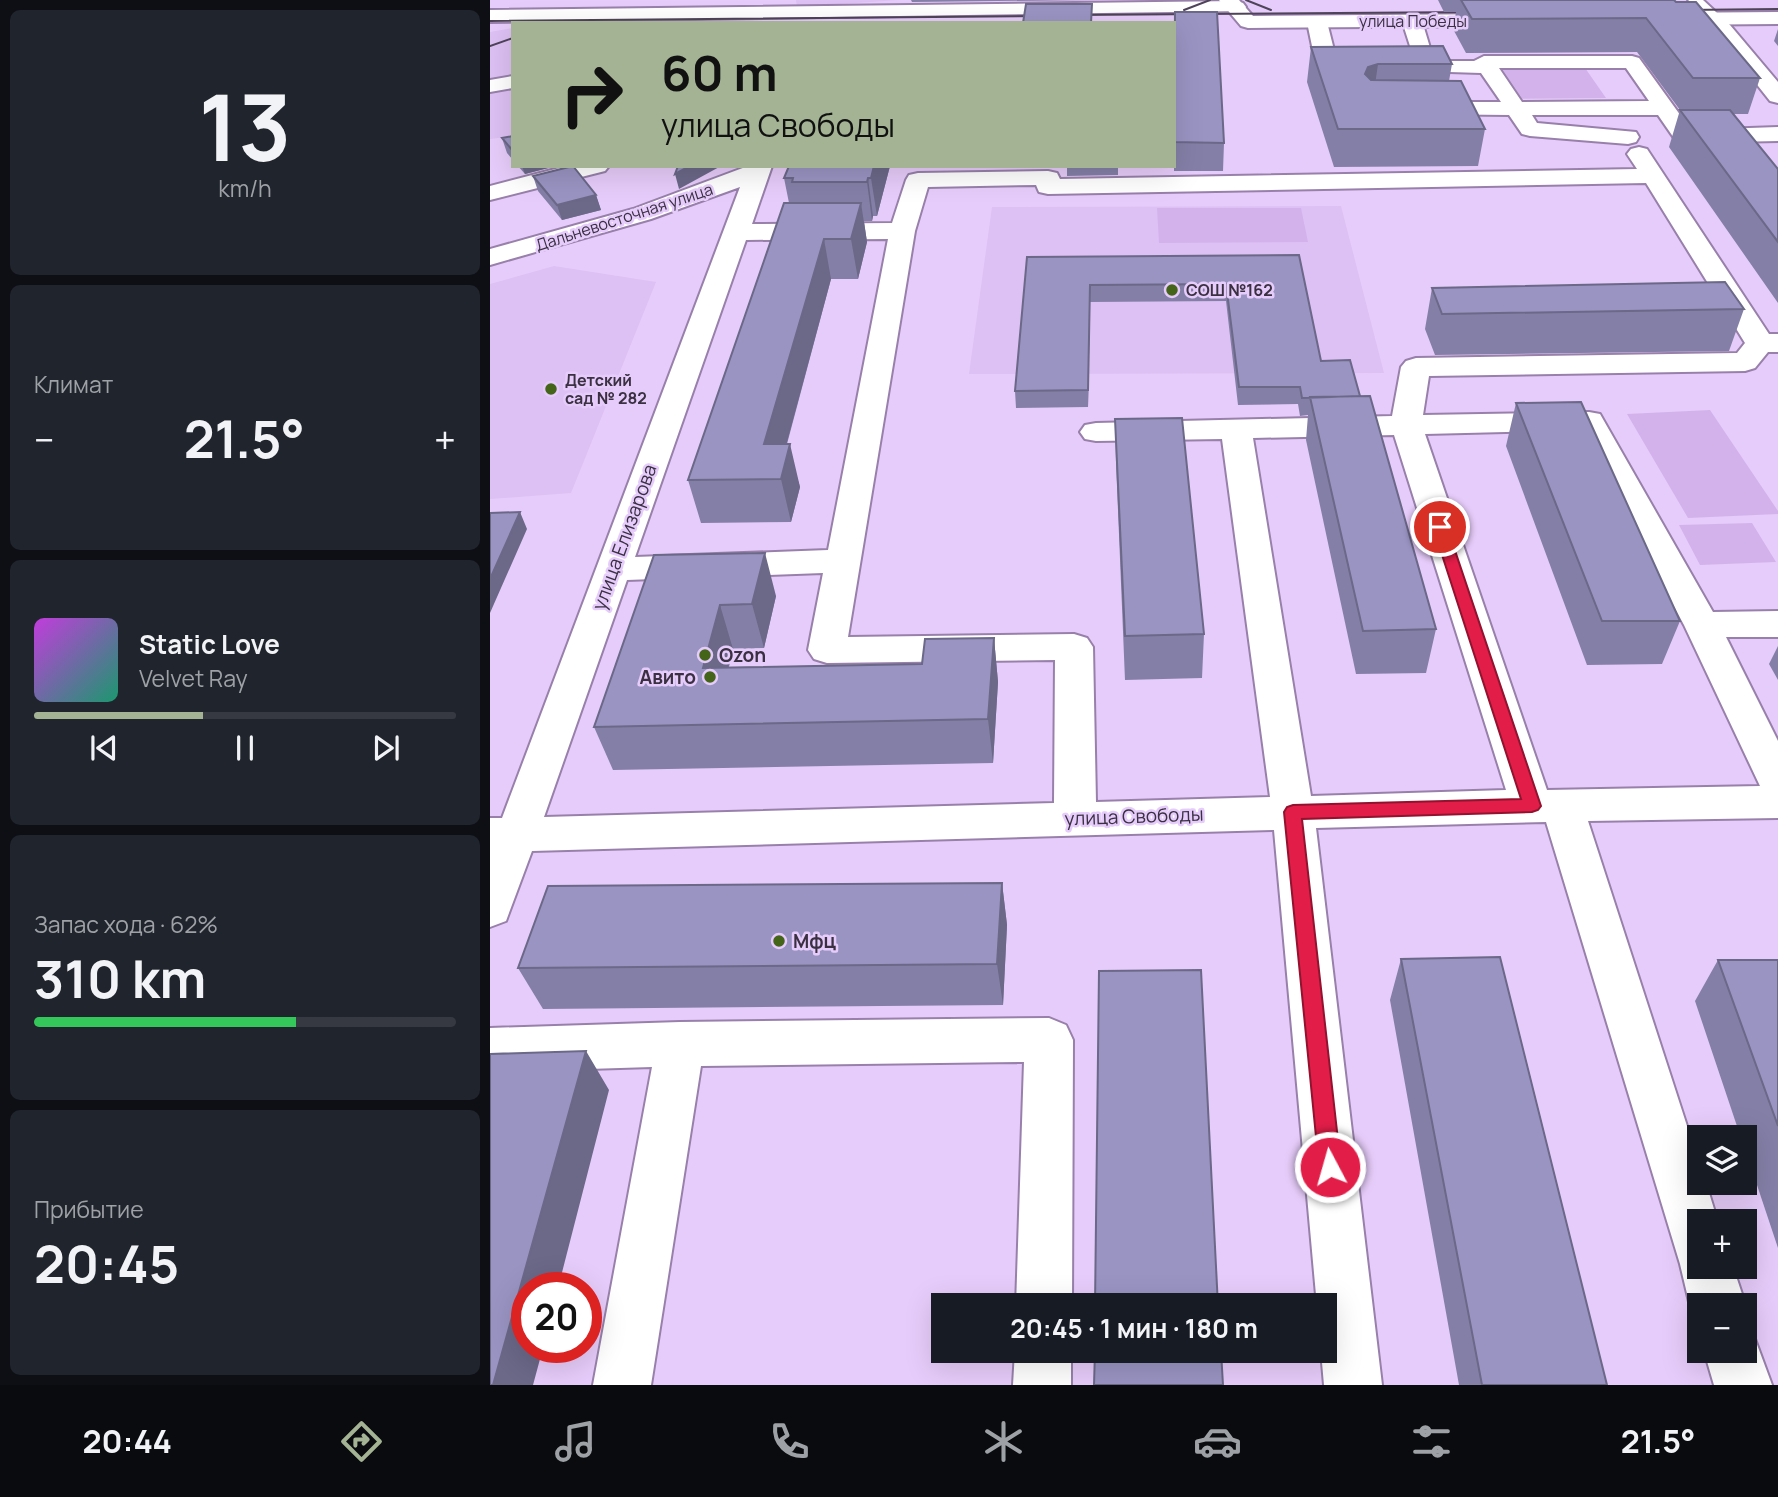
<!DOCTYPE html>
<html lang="ru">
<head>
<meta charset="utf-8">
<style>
	body { margin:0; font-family:Manrope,sans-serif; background:#20242c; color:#f1f3f6; height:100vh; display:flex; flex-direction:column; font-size:26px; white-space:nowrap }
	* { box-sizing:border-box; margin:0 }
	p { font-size:23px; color:#9ea1a6 }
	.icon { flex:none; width:38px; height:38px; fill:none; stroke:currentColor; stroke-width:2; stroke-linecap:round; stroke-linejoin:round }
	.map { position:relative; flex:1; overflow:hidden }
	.side { display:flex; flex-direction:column; gap:10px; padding:10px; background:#0d0f14; width:490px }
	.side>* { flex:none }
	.banner { position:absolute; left:21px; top:21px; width:665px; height:147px; border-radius:0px; box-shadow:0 7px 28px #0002; background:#a3b393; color:#111; overflow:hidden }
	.tools { position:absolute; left:1197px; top:1125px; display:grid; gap:14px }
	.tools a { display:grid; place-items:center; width:70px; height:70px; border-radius:0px; background:#171b24; box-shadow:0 7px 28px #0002; font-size:35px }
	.speed { position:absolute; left:21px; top:1272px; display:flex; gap:14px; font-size:35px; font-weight:700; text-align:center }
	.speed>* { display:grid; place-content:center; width:91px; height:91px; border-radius:50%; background:#171b24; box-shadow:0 7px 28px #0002; line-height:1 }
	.speed .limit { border:10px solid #d22; background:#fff; color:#111 }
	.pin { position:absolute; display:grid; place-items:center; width:60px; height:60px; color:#fff; margin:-30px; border:4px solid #fff; border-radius:50%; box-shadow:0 2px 7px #0007 }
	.me { position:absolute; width:77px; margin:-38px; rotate:354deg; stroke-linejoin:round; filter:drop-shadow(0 0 5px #0008) }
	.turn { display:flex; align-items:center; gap:24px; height:147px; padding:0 35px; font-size:32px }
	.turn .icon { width:91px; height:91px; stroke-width:2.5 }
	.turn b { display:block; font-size:49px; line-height:60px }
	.big { font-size:52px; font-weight:700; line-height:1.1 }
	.side .tile { flex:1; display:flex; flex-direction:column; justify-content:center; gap:10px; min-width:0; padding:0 24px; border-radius:10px; background:#20242c }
	.side .dial { align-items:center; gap:0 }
	.dial b { font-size:91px; line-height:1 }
	.song { display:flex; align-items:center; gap:21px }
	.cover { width:84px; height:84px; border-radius:10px; background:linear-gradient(135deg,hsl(290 70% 55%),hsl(160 70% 35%)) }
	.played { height:7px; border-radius:4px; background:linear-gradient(90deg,#a3b393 40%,#363941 40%) }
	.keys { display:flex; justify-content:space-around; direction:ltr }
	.heat { display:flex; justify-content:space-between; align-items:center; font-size:38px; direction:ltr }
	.charge { height:10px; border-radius:5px; background:linear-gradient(90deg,#34c759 62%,#363941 0) }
	.trip { position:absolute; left:441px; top:1293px; width:406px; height:70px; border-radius:0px; background:#171b24; box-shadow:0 7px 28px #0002; font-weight:700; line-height:70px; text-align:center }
	.menu { display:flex; height:112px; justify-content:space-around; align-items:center; background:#090b0e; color:#9ea1a6 }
	.menu .icon { width:49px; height:49px }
	.menu .current { color:#a3b393 }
	.menu b { font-size:32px; color:#f1f3f6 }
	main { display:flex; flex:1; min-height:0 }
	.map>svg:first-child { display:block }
	.built { fill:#ddc0f4 }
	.green { fill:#d3b2ec }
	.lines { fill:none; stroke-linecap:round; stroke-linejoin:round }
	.minor-casing { stroke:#9880ab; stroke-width:4 }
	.major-casing { stroke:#9880ab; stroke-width:4 }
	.minor { fill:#fff; fill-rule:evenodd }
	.major { fill:#fff; fill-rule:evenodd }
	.tram { stroke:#4f4359; stroke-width:2 }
	.wall { fill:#847fa7 }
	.shaded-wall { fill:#6b6888 }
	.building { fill:#9994c2; stroke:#6b6888; stroke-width:2 }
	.route { fill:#e11d48; stroke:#92132f; stroke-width:2 }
	.poi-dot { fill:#446419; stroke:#e6ccfa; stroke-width:2.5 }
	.labels { text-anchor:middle; stroke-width:5; stroke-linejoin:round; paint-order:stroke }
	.far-street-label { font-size:16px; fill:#3a3042; stroke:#e6ccfa }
	.far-poi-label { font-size:16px; font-weight:bold; fill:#3a3042; stroke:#e6ccfa; text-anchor:start }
	.street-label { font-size:19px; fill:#3a3042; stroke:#e6ccfa }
	.poi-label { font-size:19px; font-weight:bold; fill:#3a3042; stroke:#e6ccfa; text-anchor:start }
</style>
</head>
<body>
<main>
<section class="side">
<div class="tile dial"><b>13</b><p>km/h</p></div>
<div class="tile"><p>Климат</p>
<div class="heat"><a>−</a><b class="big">21.5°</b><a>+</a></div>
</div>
<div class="tile">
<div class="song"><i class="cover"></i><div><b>Static Love</b><p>Velvet Ray</p></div></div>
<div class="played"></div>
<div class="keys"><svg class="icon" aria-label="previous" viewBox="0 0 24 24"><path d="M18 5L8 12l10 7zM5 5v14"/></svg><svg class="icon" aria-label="pause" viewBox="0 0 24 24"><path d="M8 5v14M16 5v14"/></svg><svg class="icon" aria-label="next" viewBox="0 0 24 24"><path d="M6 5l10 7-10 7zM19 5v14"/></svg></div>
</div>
<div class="tile"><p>Запас хода · 62%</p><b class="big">310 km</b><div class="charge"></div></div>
<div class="tile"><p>Прибытие</p><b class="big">20:45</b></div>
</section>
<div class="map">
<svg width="1288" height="1385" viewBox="0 0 1288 1385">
	<rect width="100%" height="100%" fill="#e6ccfa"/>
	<path class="built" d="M306 0H409L307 7Z
		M23 28V136L0 139V32Z
		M851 206 894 373 479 374 502 207Z
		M64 266 166 282 81 493 0 499V284Z"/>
	<path class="green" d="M1093 65 1116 98 1022 99 1004 66Z
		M667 208H811L818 242 669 243Z
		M1220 410 1288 511V514L1198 518 1137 414Z
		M1262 523 1286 562 1210 565 1189 525Z"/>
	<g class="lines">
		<defs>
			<path id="minor" d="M1199 0H1213L1240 25 1288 82V103L1280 101 1226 33 1199 8 1196 4Z
				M746 1 753 3 756 7 753 11 0 22V10Z
				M922 15 932 21 944 61H984L994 56H1142L1149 58 1201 130 1288 127V141L1194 143 1186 141 1168 115H1042L1047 123 1146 132 1149 137 1146 142 1138 144 1040 136 1032 134 1019 115 924 114 921 109 924 104 932 102H1011L991 73 928 71 912 21ZM1009 68H1136L1159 101 1032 102Z
				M827 16 834 18 837 22 849 70 845 74H831L827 70 817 22 820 18Z
				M23 76V88L0 92V80Z
				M1149 147 1157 149 1279 334H1288V352H1278L1265 368 1255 371 939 376 933 415 1099 412 1110 414 1223 612 1288 611V637H1236L1288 741V818L1098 821 1209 1163V1183H1216L1228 1222H1209V1267H1243L1256 1306 1255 1309V1306H1209V1326L1200 1306 1190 1264 1056 822 826 828 892 1385H834L831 1351H835V1306H827L784 830 42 851 16 921 0 927V818H12L250 187 161 219 0 265V249L143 209 258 166H282L262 224 402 223 416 180 419 175 428 173 558 171 567 173 570 179 1147 169 1137 154 1141 149ZM1156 183 1255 343 1247 353 926 358 916 361 911 367 902 416 606 423 595 425 590 432 595 439 606 441 732 439 780 797 606 802 603 647 597 638 584 634 358 637 425 231 438 187 546 185 549 192 558 194ZM398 239 338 550 145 557 256 240ZM1089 430 1194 625 1270 786 1057 790 935 434ZM904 435 1016 790 821 796 763 438ZM333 573 318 650 324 659 337 663 565 660 564 803 54 817 137 580Z
				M77 166H119L115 171 0 200V186Z
				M559 1018 576 1025 583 1040 582 1306H526L534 1062 211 1066 161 1385H103L162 1067 0 1072V1028L190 1022Z
				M1255 1328 1262 1331 1282 1385H1224L1214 1351H1255Z
				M525 1351H581V1385H523Z"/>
			<path id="major" d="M729 0H749L763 16 1017 14 1027 20 1017 26 758 28 751 26Z
				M1288 12V24L1169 25 1159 19 1169 13Z"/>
		</defs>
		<use href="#minor" class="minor-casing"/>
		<use href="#major" class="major-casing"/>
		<use href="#minor" class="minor"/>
		<use href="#major" class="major"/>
		<path class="tram" d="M756 0 781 10
			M694 10 720 0
			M1194 10 1288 9
			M585 15 984 12
			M0 21 553 16
			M0 46 23 38"/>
	</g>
	<path class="wall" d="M421 0H610L422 2Z
		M948 0H1184L1270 78 1258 114H1243L1288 169V303L1179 147 1190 110 1147 52 976 53 963 29 966 12H954Z
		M1288 29V46L1284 41Z
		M821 47 962 64 959 81 995 129 988 166 844 167 817 82Z
		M684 73 734 143 733 171H684Z
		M23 136V160L17 153 12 138Z
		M28 166H66L35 174Z
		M400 166 387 216H383L382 221H374L377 242 368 279H341L297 444 310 487 301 522 211 523 198 480 299 203 294 178Z
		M577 166H628V175L577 176Z
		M43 176 106 195 111 210 72 220 48 191Z
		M809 255 831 361 870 396 946 629 936 673 866 674 816 440 818 415 810 416 808 404 748 405 736 301 600 302 598 407 526 408 525 391 537 257Z
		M942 288 1254 309 1239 351 945 355 935 329Z
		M1026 403 1190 621 1172 664 1097 665 1016 446Z
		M625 419 714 634 712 678 635 680 626 462Z
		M164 555 286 596 274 648 243 649 239 667 432 664 504 638 508 682 503 763 123 770 104 727Z
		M1288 646V680L1279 664Z
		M512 883 517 925 513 1005 53 1009 28 968Z
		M911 959 1117 1385H969L900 1000Z
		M1228 960H1288V1248L1255 1149V1138H1251L1205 1001Z"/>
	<path class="shaded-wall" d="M888 64 883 99 875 74 878 67Z
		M32 166H66L35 174Z
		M200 166H231L189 189 185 174Z
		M384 166H400L387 216 381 178Z
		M378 178 383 216 382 221 377 182Z
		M106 195 111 210 72 220 67 205Z
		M371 203 377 242 368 279 361 239Z
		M334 239 341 279 287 479 274 444Z
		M600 285V302L598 407V390Z
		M300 444 310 487 301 522 291 479Z
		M30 512 37 529 0 613V579Z
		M275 553 286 596 274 648 262 604Z
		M230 605 243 649 227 711 213 668Z
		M504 638 508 682 503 763 498 719Z
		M512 883 517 925 513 1005 507 964Z
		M96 1051 119 1090 68 1288H37V1348H53L43 1385H3Z"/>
	<path class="building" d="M971 0H1184L1186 2H1206L1270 78H1203L1156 18 982 19Z
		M536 4H602L601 23H533Z
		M685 12H727L734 143 684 142Z
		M953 46 962 64H888L878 67 875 74 881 80 971 81 995 129H848L821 47Z
		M1190 110H1240L1288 169V242Z
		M23 136V151L12 138Z
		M83 166 106 195 67 205 43 176Z
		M188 166H200L185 174Z
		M299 166H384L381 178H378L377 182H302L303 178H294Z
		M294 203H371L361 239H334L274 444H300L291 479 198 480Z
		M809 255 831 361 860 360 870 396 812 398 810 387H749L736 284 600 285 598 390 525 391 537 257Z
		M1235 282 1254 309 952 314 942 288Z
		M880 396 946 629 873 631 820 397Z
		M1091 402 1190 621H1112L1026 403Z
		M692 418 714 634 635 636 625 419Z
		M30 512 0 579V513Z
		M275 553 262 604 230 605 213 668 432 664 435 639 504 638 498 719 104 727 164 555Z
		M512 883 507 964 28 968 58 886Z
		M1010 957 1117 1385H992L911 959Z
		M1228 960H1288V1126Z
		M711 970 728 1306H605L609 971Z
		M96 1051 3 1385H0V1054Z
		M605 1351H731L733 1385H604Z"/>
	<path class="route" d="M950 522 957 527 1051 806 1048 810 1042 812 812 819 851 1167 847 1174 840 1177 832 1174 829 1167 794 812 797 807 803 805 1031 799 943 527Z"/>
	<g class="poi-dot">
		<circle cx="682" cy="290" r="7"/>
		<circle cx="61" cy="389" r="7"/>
		<circle cx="215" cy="655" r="7"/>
		<circle cx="220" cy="677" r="7"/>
		<circle cx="289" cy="941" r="7"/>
	</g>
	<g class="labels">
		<g class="far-street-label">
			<text x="923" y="27">улица Победы</text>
			<text transform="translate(134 217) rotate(-18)" y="6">Дальневосточная улица</text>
		</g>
		<g class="far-poi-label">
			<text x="696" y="296">СОШ №162</text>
			<text x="75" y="386">Детский<tspan x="75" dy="18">сад № 282</tspan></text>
		</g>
		<g class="street-label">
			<text transform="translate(134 537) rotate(-70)" y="7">улица Елизарова</text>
			<text transform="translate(644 816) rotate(-2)" y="7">улица Свободы</text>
		</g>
		<g class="poi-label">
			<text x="229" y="662">Ozon</text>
			<text x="206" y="684" text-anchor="end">Авито</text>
			<text x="303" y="948">Мфц</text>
		</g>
	</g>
</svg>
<div class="tools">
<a><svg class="icon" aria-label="layers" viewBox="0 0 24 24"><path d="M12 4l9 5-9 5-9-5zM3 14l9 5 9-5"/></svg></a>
<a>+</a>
<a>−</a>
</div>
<div class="speed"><div class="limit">20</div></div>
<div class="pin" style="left:950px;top:527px;background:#d93025"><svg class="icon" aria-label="arrive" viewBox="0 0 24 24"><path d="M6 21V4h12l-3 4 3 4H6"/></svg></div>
<svg class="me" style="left:840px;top:1167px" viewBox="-20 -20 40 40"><circle r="17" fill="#e11d48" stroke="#fff" stroke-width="3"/><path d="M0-11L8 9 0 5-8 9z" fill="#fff"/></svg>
<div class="trip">20:45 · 1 мин · 180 m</div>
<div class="banner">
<div class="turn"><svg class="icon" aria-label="right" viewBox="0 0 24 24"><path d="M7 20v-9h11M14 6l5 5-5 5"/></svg><div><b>60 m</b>улица Свободы</div></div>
</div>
</div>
</main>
<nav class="menu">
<b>20:44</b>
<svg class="icon current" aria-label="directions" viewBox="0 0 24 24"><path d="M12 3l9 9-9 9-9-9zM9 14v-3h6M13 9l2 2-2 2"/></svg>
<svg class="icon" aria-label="music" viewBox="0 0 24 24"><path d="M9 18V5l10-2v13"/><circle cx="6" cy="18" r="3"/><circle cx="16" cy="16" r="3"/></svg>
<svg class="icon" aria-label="phone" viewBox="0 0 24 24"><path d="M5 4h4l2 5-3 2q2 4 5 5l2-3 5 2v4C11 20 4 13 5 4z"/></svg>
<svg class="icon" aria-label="climate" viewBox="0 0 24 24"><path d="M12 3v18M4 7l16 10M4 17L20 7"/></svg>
<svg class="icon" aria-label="car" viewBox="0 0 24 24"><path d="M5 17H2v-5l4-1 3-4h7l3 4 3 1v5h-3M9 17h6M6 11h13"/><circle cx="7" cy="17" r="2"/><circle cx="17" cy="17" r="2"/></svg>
<svg class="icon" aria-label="filters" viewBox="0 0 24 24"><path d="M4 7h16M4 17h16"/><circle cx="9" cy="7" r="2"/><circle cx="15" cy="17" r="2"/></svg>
<b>21.5°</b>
</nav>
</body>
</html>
